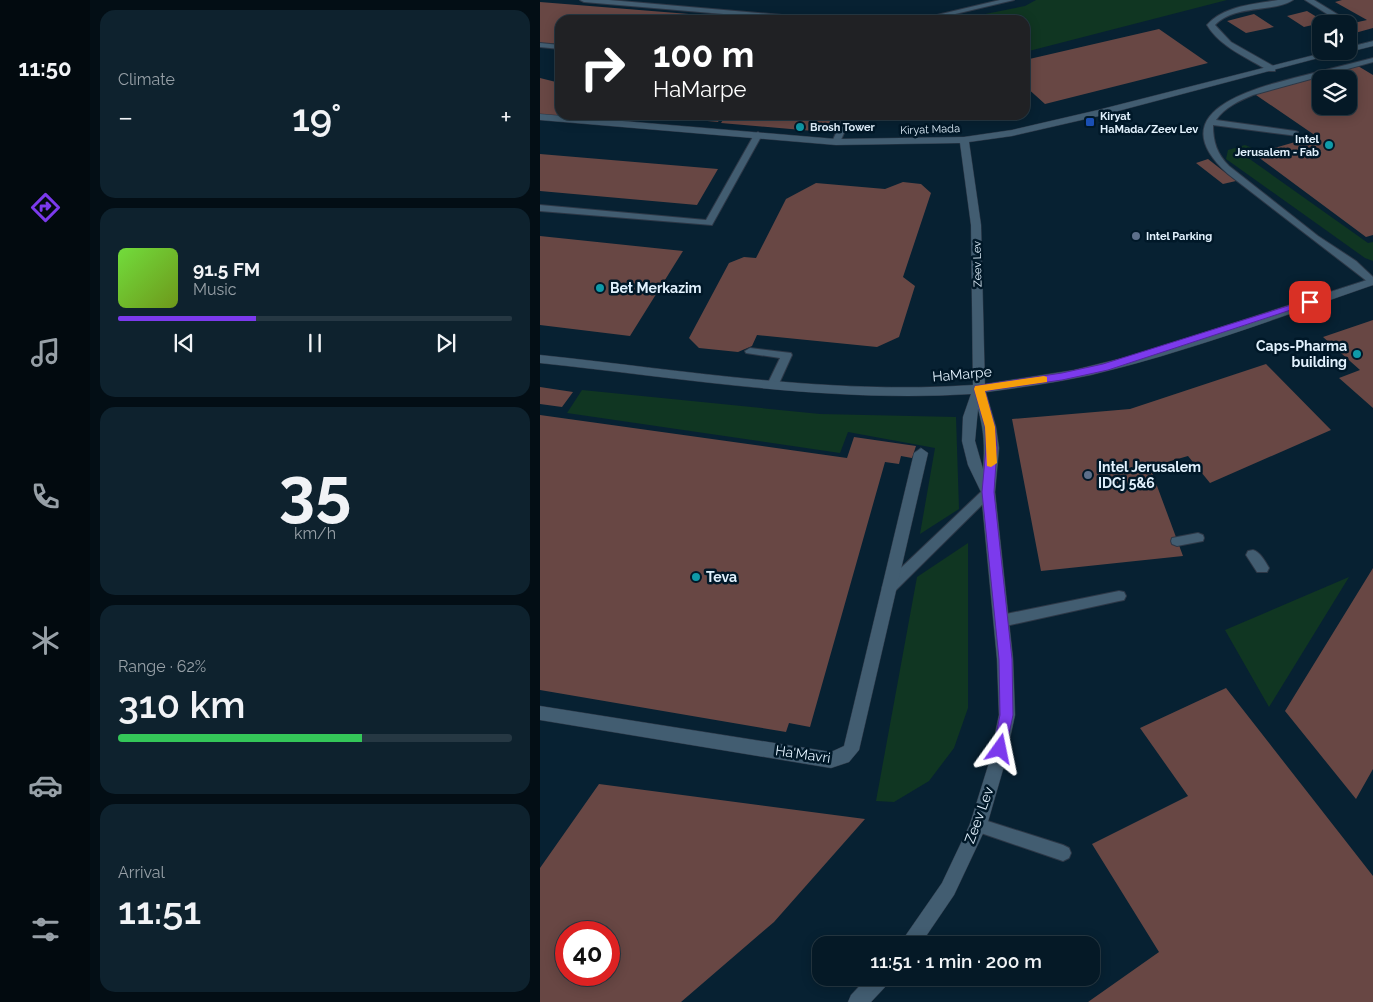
<!DOCTYPE html>
<html lang="en">
<head>
<meta charset="utf-8">
<style>
	body { margin:0; font-family:Raleway,sans-serif; background:#0e222e; color:#f1f3f6; height:100vh; display:flex; flex-direction:column; font-size:19px; white-space:nowrap }
	* { box-sizing:border-box; margin:0 }
	p { font-size:16px; color:#97a0a7 }
	.icon { flex:none; width:28px; height:28px; fill:none; stroke:currentColor; stroke-width:2; stroke-linecap:round; stroke-linejoin:round }
	.map { position:relative; flex:1; overflow:hidden }
	.panel { display:flex; flex-direction:column; gap:10px; padding:10px; background:#030e15; width:450px }
	.panel>* { flex:none }
	.guide { position:absolute; left:15px; top:15px; width:475px; height:105px; border-radius:15px; box-shadow:0 2px 12px #0003,0 0 0 1px #263843; background:#202124; color:#fff; overflow:hidden }
	.buttons { position:absolute; left:772px; top:15px; display:grid; gap:10px }
	.buttons a { display:grid; place-items:center; width:45px; height:45px; border-radius:10px; background:#051926; box-shadow:0 2px 12px #0003,0 0 0 1px #263843; font-size:25px }
	.speed { position:absolute; left:15px; top:921px; display:flex; gap:10px; font-size:25px; font-weight:700; text-align:center }
	.speed>* { display:grid; place-content:center; width:65px; height:65px; border-radius:50%; background:#051926; box-shadow:0 2px 12px #0003,0 0 0 1px #263843; line-height:1 }
	.speed .limit { border:8px solid #d22; background:#fff; color:#111 }
	.pin { position:absolute; display:grid; place-items:center; width:42px; height:42px; color:#fff; margin:-21px; border-radius:10px; box-shadow:0 2px 8px #0006 }
	.me { position:absolute; width:55px; margin:-28px; rotate:12deg; stroke-linejoin:round; filter:drop-shadow(0 0 4px #0008) }
	.turn { display:flex; align-items:center; gap:18px; height:105px; padding:0 15px; font-size:22px }
	.turn .icon { width:65px; height:65px; stroke-width:2.5 }
	.turn b { display:block; font-size:35px; line-height:42px }
	.big { font-size:38px; font-weight:600; line-height:1.1 }
	.panel .tile { flex:1; display:flex; flex-direction:column; justify-content:center; gap:8px; min-width:0; padding:0 18px; border-radius:15px; background:#0e222e }
	.panel .dial { align-items:center; gap:0 }
	.dial b { font-size:65px; line-height:1 }
	.song { display:flex; align-items:center; gap:15px }
	.cover { width:60px; height:60px; border-radius:8px; background:linear-gradient(135deg,hsl(100 70% 55%),hsl(80 70% 35%)) }
	.played { height:5px; border-radius:2px; background:linear-gradient(90deg,#7c3aed 35%,#263843 35%) }
	.keys { display:flex; justify-content:space-around; direction:ltr }
	.heat { display:flex; justify-content:space-between; align-items:center; font-size:28px; direction:ltr }
	.charge { height:8px; border-radius:4px; background:linear-gradient(90deg,#34c759 62%,#263843 0) }
	.trip { position:absolute; left:272px; top:936px; width:288px; height:50px; border-radius:15px; background:#051926; box-shadow:0 2px 12px #0003,0 0 0 1px #263843; font-weight:600; line-height:50px; text-align:center }
	main { display:flex; flex:1; min-height:0 }
	.dock { display:flex; flex-direction:column; width:90px; justify-content:space-around; align-items:center; background:#020a0f; color:#97a0a7 }
	.dock .icon { width:35px; height:35px }
	.dock .on { color:#7c3aed }
	.dock b { font-size:22px; color:#f1f3f6 }
	.map>svg:first-child { display:block }
	.green { fill:#103622 }
	.building { fill:#684744; fill-rule:evenodd }
	.lines { fill:none; stroke-linecap:round; stroke-linejoin:round }
	.service-casing { stroke:#2d3847; stroke-width:2 }
	.minor-casing { stroke:#2d3847; stroke-width:1 }
	.tertiary-casing { stroke:#2d3847; stroke-width:1 }
	.service { fill:#425d71; fill-rule:evenodd }
	.minor { fill:#425d71; fill-rule:evenodd }
	.tertiary { fill:#425d71; fill-rule:evenodd }
	.route { fill:#7c3aed; stroke:#51269a }
	.slow { fill:#f59e0b }
	.transit-dot { fill:#1a4fb4; stroke:#001828; stroke-width:2 }
	.culture-dot { fill:#0f9aa8; stroke:#001828; stroke-width:2 }
	.service-dot { fill:#5c6f8a; stroke:#001828; stroke-width:2 }
	.labels { text-anchor:middle; stroke-width:5; stroke-linejoin:round; paint-order:stroke }
	.far-poi-label { font-size:11px; font-weight:bold; fill:#e1f1fd; stroke:#001828; text-anchor:start }
	.far-street-label { font-size:11px; fill:#e1f1fd; stroke:#001828 }
	.poi-label { font-size:14px; font-weight:bold; fill:#e1f1fd; stroke:#001828; text-anchor:start }
	.street-label { font-size:14px; fill:#e1f1fd; stroke:#001828 }
</style>
</head>
<body>
<main>
<nav class="dock">
<b>11:50</b>
<svg class="icon on" aria-label="directions" viewBox="0 0 24 24"><path d="M12 3l9 9-9 9-9-9zM9 14v-3h6M13 9l2 2-2 2"/></svg>
<svg class="icon" aria-label="music" viewBox="0 0 24 24"><path d="M9 18V5l10-2v13"/><circle cx="6" cy="18" r="3"/><circle cx="16" cy="16" r="3"/></svg>
<svg class="icon" aria-label="phone" viewBox="0 0 24 24"><path d="M5 4h4l2 5-3 2q2 4 5 5l2-3 5 2v4C11 20 4 13 5 4z"/></svg>
<svg class="icon" aria-label="climate" viewBox="0 0 24 24"><path d="M12 3v18M4 7l16 10M4 17L20 7"/></svg>
<svg class="icon" aria-label="car" viewBox="0 0 24 24"><path d="M5 17H2v-5l4-1 3-4h7l3 4 3 1v5h-3M9 17h6M6 11h13"/><circle cx="7" cy="17" r="2"/><circle cx="17" cy="17" r="2"/></svg>
<svg class="icon" aria-label="filters" viewBox="0 0 24 24"><path d="M4 7h16M4 17h16"/><circle cx="9" cy="7" r="2"/><circle cx="15" cy="17" r="2"/></svg>
</nav>
<section class="panel">
<div class="tile"><p>Climate</p>
<div class="heat"><a>−</a><b class="big">19°</b><a>+</a></div>
</div>
<div class="tile">
<div class="song"><i class="cover"></i><div><b>91.5 FM</b><p>Music</p></div></div>
<div class="played"></div>
<div class="keys"><svg class="icon" aria-label="previous" viewBox="0 0 24 24"><path d="M18 5L8 12l10 7zM5 5v14"/></svg><svg class="icon" aria-label="pause" viewBox="0 0 24 24"><path d="M8 5v14M16 5v14"/></svg><svg class="icon" aria-label="next" viewBox="0 0 24 24"><path d="M6 5l10 7-10 7zM19 5v14"/></svg></div>
</div>
<div class="tile dial"><b>35</b><p>km/h</p></div>
<div class="tile"><p>Range · 62%</p><b class="big">310 km</b><div class="charge"></div></div>
<div class="tile"><p>Arrival</p><b class="big">11:51</b></div>
</section>
<div class="map">
<svg width="833" height="1002" viewBox="0 0 833 1002">
	<rect width="100%" height="100%" fill="#072132"/>
	<path class="green" d="M496 0H687L485 52V20H415L485 6Z
		M705 145 717 150 704 155 828 243 833 242V261L825 258 686 159 688 150Z
		M42 390 280 414 416 417 419 509 380 534 395 448 308 432 300 453 27 413Z
		M428 543V708L414 748 389 781 354 802 336 801 377 577Z
		M809 577 729 707 685 630Z"/>
	<path class="building" d="M802 0H833V28L815 33 809 29V24L827 20 795 2Z
		M0 2 211 19V20H20V44L0 43Z
		M767 11 785 22 764 27 747 16Z
		M714 14 734 27 706 33 687 21Z
		M619 29 668 63 505 104 485 86V60Z
		M818 66 833 75V235L826 237 714 154 776 136 713 93ZM781 79H809V106H781Z
		M0 78 20 83V113L17 116 0 114Z
		M102 115H182L178 122Z
		M186 115H293L285 132 181 123Z
		M0 154 178 169 157 205 0 191Z
		M668 159 696 181 683 184 656 163Z
		M363 182 381 184 391 193 363 277 375 286 359 337 337 347 217 335 212 346 198 352 159 348 149 338 189 263 204 257 216 258 246 199 276 183 345 189Z
		M0 236 143 251 90 336 0 325Z
		M833 320V408L799 378 820 370 783 337Z
		M726 364 791 430 670 483 648 456 610 467 643 556 501 571 472 419 590 409Z
		M0 387 33 392 22 407 0 404Z
		M0 415 307 458 314 437 376 446 372 458 361 456 359 464 345 462 270 727 249 723 246 732 0 690Z
		M833 568V769L816 799 745 711Z
		M686 688 833 876V1002H548L619 952 552 844 648 796 600 728Z
		M59 784 325 819 234 922 141 1002H0V868ZM26 932H69V975H26Z"/>
	<g class="lines">
		<defs>
			<path id="service" d="M40 0H69L277 18 281 20H252L44 2Z
				M460 0H474L390 20H376Z
				M738 0H753C733 13 696 4 675 25L691 42 735 67V71H729C708 58 680 47 667 25 683 6 715 4 738 0Z
				M765 0H774L802 17 795 19Z
				M0 43 20 45V49L0 47Z
				M833 58V62L713 95C699 101 685 107 676 120L755 131 758 132V136L673 125C673 142 677 154 689 166L778 236 816 261 833 277 832 285 688 174C618 111 715 88 762 76 786 70 809 64 833 58Z
				M304 115H312L300 142 293 144 292 142Z
				M218 132 222 135 172 225 0 211V205L166 220 214 135Z
				M210 348 251 353 252 355 237 388H229L227 385 240 358 206 353 205 351Z
				M448 487 452 489 454 492 452 495 354 592H344L342 588 344 584 444 489Z
				M658 533 663 535 664 538 663 541 637 546 632 544 631 541 632 538Z
				M713 550C720 552 725 561 729 568L727 572H717L706 555 708 551Z
				M579 591 584 592 586 596 584 600 579 601 461 627 456 625 454 621 456 617 461 615Z
				M438 818 523 845 529 848 531 853 529 858 523 861 438 832 432 830 430 825 432 820Z"/>
			<path id="minor" d="M833 278V285C740 317 647 352 551 375 514 383 477 388 439 393L433 389 439 385 534 370 595 355Z
				M381 448 388 453 319 750 309 762 291 768 0 720V706L291 752 304 746 374 453Z"/>
			<path id="tertiary" d="M833 41V46L809 52 808 51 809 47Z
				M790 51H805L559 116 472 136 429 142 441 225 445 389 456 427 459 448 455 492 473 659 475 715 464 766 447 825 414 895 380 945H359L402 883 430 824 448 766 459 715 457 659 441 492 428 465 422 441 423 417 431 394C288 403 142 378 0 363V355C143 370 288 395 433 385L431 225 420 143 296 145 0 120V114L296 139 424 137 472 130 558 110ZM438 409C444 430 445 447 443 469L435 441Z
				M327 978H350L347 985 331 1002H308L311 995Z"/>
		</defs>
		<use href="#service" class="service-casing"/>
		<use href="#minor" class="minor-casing"/>
		<use href="#tertiary" class="tertiary-casing"/>
		<use href="#service" class="service"/>
		<use href="#minor" class="minor"/>
		<use href="#tertiary" class="tertiary"/>
	</g>
	<path class="route" d="M767 300 775 302 568 370 522 380 445 391 455 427 457 448 454 492 472 659 473 715 465 753 460 755 455 753 453 749 460 715 459 659 442 492 446 448 445 427 434 389 435 386 522 373 563 364Z"/>
	<path class="slow" d="M504 376 507 377V382L445 391 455 427 457 463 451 467 447 466 445 427 434 389 435 386Z"/>
	<rect class="transit-dot" x="545" y="117" width="10" height="10" rx="2.5"/>
	<g class="culture-dot">
		<circle cx="260" cy="127" r="5"/>
		<circle cx="789" cy="145" r="5"/>
		<circle cx="60" cy="288" r="5"/>
		<circle cx="817" cy="354" r="5"/>
		<circle cx="156" cy="577" r="5"/>
	</g>
	<g class="service-dot">
		<circle cx="596" cy="236" r="5"/>
		<circle cx="548" cy="475" r="5"/>
	</g>
	<g class="labels">
		<g class="far-poi-label">
			<text x="560" y="120">Kiryat<tspan x="560" dy="13">HaMada/Zeev Lev</tspan></text>
			<text x="270" y="131">Brosh Tower</text>
			<text x="779" y="143" text-anchor="end">Intel<tspan x="779" dy="13">Jerusalem - Fab</tspan></text>
			<text x="606" y="240">Intel Parking</text>
		</g>
		<g class="far-street-label">
			<text transform="translate(390 129) rotate(-2)" y="4">Kiryat Mada</text>
			<text transform="translate(437 264) rotate(-91)" y="4">Zeev Lev</text>
		</g>
		<g class="poi-label">
			<text x="70" y="293">Bet Merkazim</text>
			<text x="807" y="351" text-anchor="end">Caps-Pharma<tspan x="807" dy="16">building</tspan></text>
			<text x="558" y="472">Intel Jerusalem<tspan x="558" dy="16">IDCj 5&amp;6</tspan></text>
			<text x="166" y="582">Teva</text>
		</g>
		<g class="street-label">
			<text transform="translate(422 374) rotate(-5)" y="5">HaMarpe</text>
			<text transform="translate(263 754) rotate(8)" y="5">Ha'Mavri</text>
			<text transform="translate(439 815) rotate(-70)" y="5">Zeev Lev</text>
		</g>
	</g>
</svg>
<div class="buttons">
<a><svg class="icon" aria-label="sound" viewBox="0 0 24 24"><path d="M4 9h4l5-4v14l-5-4H4zM17 9q2 3 0 6"/></svg></a>
<a><svg class="icon" aria-label="layers" viewBox="0 0 24 24"><path d="M12 4l9 5-9 5-9-5zM3 14l9 5 9-5"/></svg></a>
</div>
<div class="speed"><div class="limit">40</div></div>
<div class="pin" style="left:770px;top:302px;background:#d93025"><svg class="icon" aria-label="arrive" viewBox="0 0 24 24"><path d="M6 21V4h12l-3 4 3 4H6"/></svg></div>
<svg class="me" style="left:460px;top:749px" viewBox="-20 -20 40 40"><path d="M0-17L14 15 0 8-14 15z" fill="#7c3aed" stroke="#fff" stroke-width="4"/></svg>
<div class="trip">11:51 · 1 min · 200 m</div>
<div class="guide">
<div class="turn"><svg class="icon" aria-label="right" viewBox="0 0 24 24"><path d="M7 20v-9h11M14 6l5 5-5 5"/></svg><div><b>100 m</b>HaMarpe</div></div>
</div>
</div>
</main>
</body>
</html>
